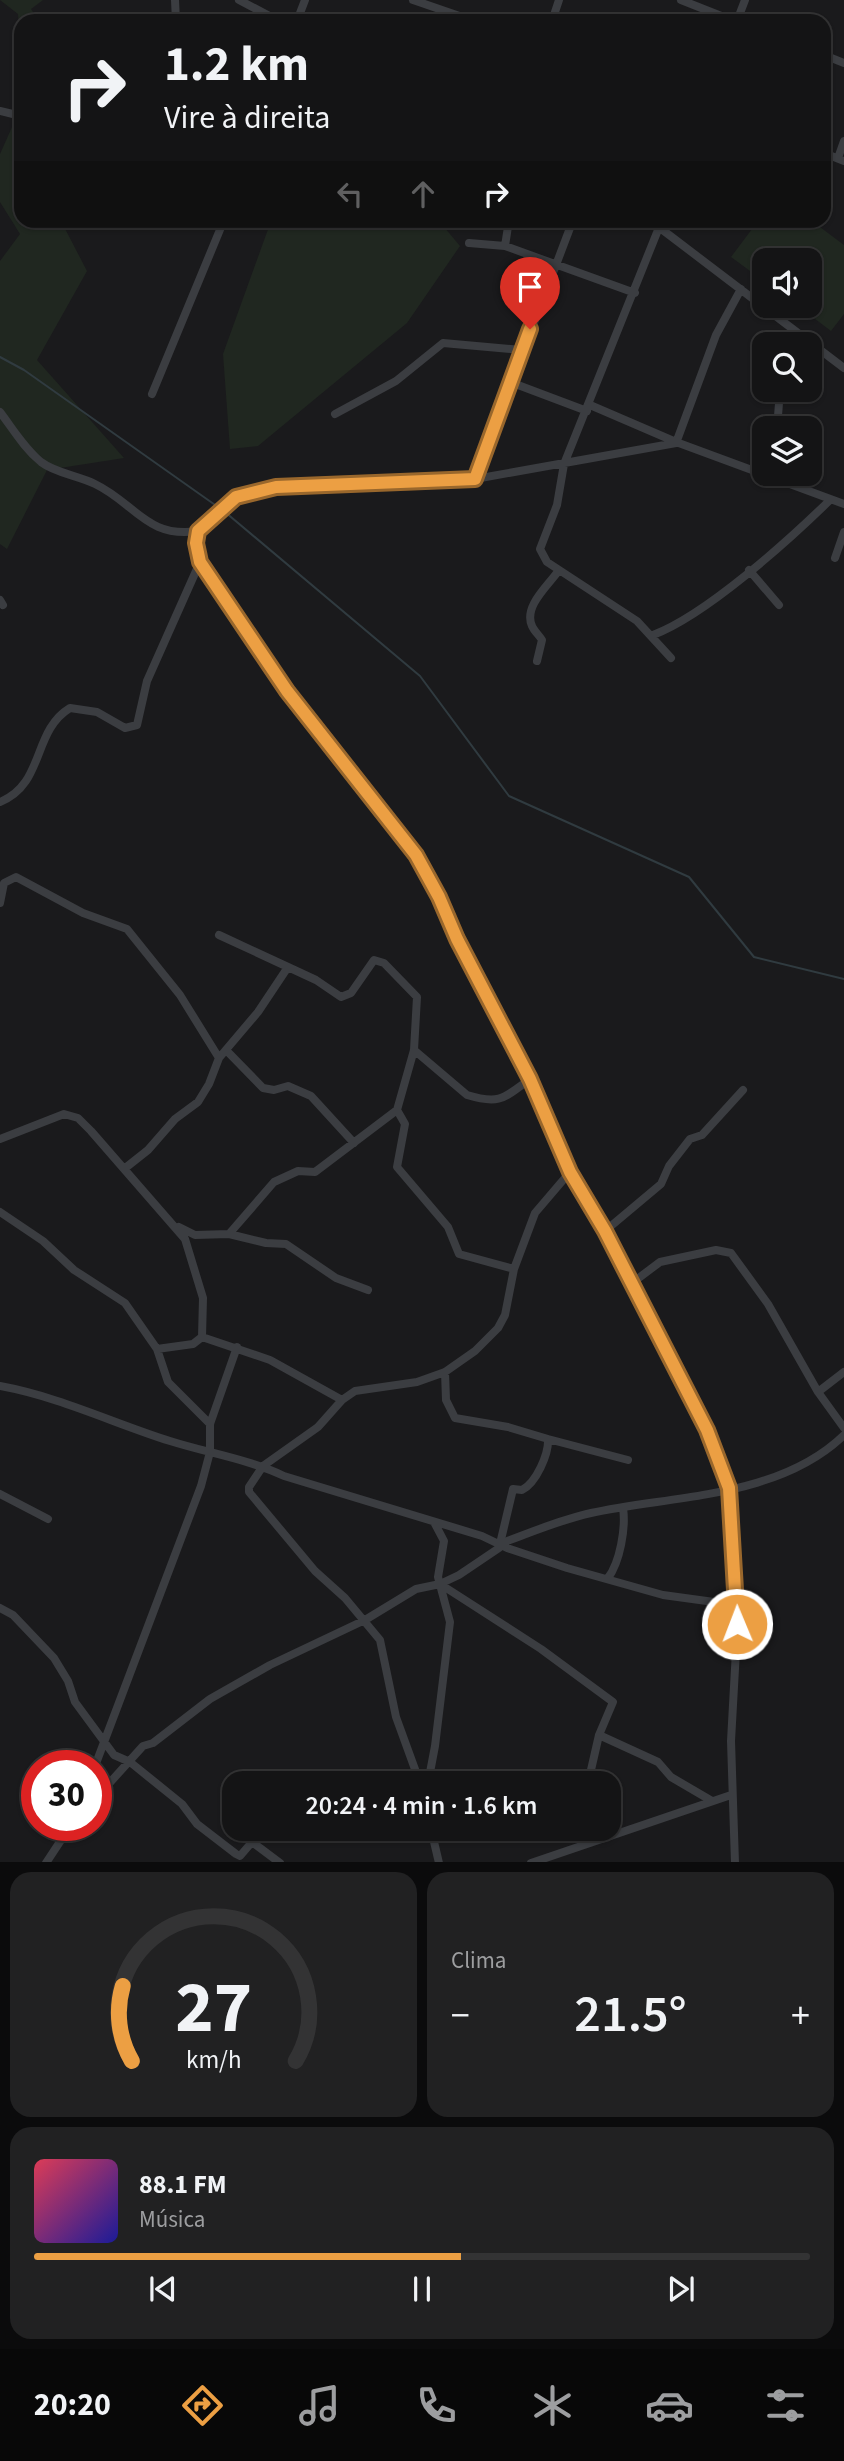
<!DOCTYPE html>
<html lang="pt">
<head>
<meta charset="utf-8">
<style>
	body { margin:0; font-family:"Source Sans 3",sans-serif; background:#212122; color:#f1f3f6; height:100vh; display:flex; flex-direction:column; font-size:26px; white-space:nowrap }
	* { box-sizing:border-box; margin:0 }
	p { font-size:23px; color:#9d9ea0 }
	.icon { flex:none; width:38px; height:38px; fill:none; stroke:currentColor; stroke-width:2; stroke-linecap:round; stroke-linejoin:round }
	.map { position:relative; height:1862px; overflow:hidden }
	.sheet { display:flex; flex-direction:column; gap:10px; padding:10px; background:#0b0b0c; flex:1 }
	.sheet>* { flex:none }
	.top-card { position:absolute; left:14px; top:14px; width:817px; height:214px; border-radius:21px; box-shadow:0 2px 5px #0004,0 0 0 2px #333334; background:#141415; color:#f1f3f6; overflow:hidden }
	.controls { position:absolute; left:752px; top:248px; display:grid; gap:14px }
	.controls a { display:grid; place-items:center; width:70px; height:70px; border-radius:14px; background:#141415; box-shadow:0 2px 5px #0004,0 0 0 2px #333334; font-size:35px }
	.speed { position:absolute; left:21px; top:1750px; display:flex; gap:14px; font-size:35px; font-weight:700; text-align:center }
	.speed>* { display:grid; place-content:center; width:91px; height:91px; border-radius:50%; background:#141415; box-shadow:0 2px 5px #0004,0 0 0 2px #333334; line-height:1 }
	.speed .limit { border:10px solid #d22; background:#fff; color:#111 }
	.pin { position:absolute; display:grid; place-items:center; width:60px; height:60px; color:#fff; margin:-72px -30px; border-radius:50% 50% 50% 0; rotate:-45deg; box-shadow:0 0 7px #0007 }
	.pin .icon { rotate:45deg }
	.me { position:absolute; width:77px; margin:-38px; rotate:359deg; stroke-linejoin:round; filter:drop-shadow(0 0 5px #0008) }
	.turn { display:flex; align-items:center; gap:24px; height:147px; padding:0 35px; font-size:32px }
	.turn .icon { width:91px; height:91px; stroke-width:2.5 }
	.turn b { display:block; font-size:49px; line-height:60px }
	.lanes { display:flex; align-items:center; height:66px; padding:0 35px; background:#0003; justify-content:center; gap:35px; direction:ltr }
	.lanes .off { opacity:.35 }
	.big { font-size:52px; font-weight:600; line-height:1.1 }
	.sheet .widget { flex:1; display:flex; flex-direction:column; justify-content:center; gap:10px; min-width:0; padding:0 24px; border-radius:21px; background:#212122 }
	.sheet .dial { align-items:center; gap:0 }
	.dial svg { height:182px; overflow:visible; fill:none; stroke:#333334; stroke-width:7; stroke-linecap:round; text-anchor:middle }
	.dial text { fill:#f1f3f6; stroke:none }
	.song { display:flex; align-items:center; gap:21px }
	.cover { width:84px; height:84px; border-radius:10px; background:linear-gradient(135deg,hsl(350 70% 55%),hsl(240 70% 35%)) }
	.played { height:7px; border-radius:4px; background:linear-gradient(90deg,#ec9f43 55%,#333334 55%) }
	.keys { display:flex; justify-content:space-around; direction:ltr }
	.heat { display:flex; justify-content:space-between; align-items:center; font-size:38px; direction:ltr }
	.sheet .tiles { flex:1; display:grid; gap:10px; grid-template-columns:1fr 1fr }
	.widget:last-child { grid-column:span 2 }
	.trip { position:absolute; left:222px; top:1771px; width:399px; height:70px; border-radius:21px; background:#141415; box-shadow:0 2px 5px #0004,0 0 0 2px #333334; font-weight:600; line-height:70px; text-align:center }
	.dock { display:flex; height:112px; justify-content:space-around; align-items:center; background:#080808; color:#9d9ea0 }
	.dock .icon { width:49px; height:49px }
	.dock .on { color:#ec9f43 }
	.dock b { font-size:32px; color:#f1f3f6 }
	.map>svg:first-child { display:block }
	.green { fill:#202720 }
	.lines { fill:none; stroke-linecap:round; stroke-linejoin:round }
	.stream { stroke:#303b40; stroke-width:2 }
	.minor { stroke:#3b3d41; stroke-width:8 }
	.route-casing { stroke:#99672c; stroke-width:18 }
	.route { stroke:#ec9f43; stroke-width:12 }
</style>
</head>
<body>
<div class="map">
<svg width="844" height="1863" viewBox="0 0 844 1863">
	<rect width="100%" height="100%" fill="#1a1a1c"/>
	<path class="green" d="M0 0H43L31 9 39 21H21V57L18 14Z
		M21 107V220L61 221 87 271 37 360 124 458 47 470 7 549 0 544V261L20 234 0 202V154Z
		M271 221H439L460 246 407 323 258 446 230 449 223 354Z
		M758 221H812L844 245V314L831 331 798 306H810V261H765V282L731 257Z"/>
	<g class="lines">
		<path class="stream" d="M0 357 24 370 218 507
			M225 512 420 676 509 796 689 877 754 957 844 979"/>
		<path class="minor" d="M175 0 176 21
			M239 0 279 21
			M413 0 474 21
			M681 0 734 21
			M297 21 305 0
			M552 21 559 0
			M737 21 745 0
			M824 55 844 63
			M0 111 21 116
			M824 153 844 161
			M838 158 844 141
			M662 220 564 464 557 505 540 549 547 562 637 621 671 658
			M660 228 844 368
			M469 243 505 246 635 293
			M505 246 509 220
			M510 382 587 411
			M152 394 224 220
			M590 405 676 442 844 504
			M0 412C13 429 24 448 41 462 55 473 79 476 95 484 135 503 147 539 198 531
			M335 414 396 381 443 343 521 350
			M777 429 780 390
			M475 479 573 220
			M835 558 844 532
			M749 570 779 605
			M0 600 3 605
			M653 635C706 615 788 541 830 500
			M537 661 542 640C539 635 534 631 532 626 523 606 549 585 559 570
			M0 802C45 784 32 731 70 708L97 712 125 728 137 725 147 681 200 562
			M0 903 4 883 16 877 83 913 127 929 180 995 219 1058
			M226 1050 263 1088 274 1090 288 1086 311 1096 354 1143
			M414 1050 467 1095C500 1105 504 1098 530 1079
			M397 1110 405 1124 397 1167 448 1227 459 1254 514 1269
			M0 1139 64 1114 78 1118 91 1131 185 1239 203 1298 202 1337
			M124 1169 148 1150 175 1119 198 1102 209 1084 219 1058 258 1012 288 967 219 935
			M0 1212 43 1241 74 1270 125 1303 157 1349 168 1382 210 1424
			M179 1227 195 1235 229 1234 266 1243 286 1244 336 1278 368 1290
			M605 1231 661 1184 669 1166 690 1139 702 1135 743 1090
			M229 1234 274 1182 298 1171 315 1172 397 1110 414 1050 417 997 384 963 374 960 351 993 341 997 316 980 288 967
			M632 1283 660 1262 716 1250 731 1253 768 1304 818 1392 844 1428
			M202 1337 270 1360 342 1400
			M157 1349 193 1344 202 1337
			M0 1386C60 1397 113 1423 170 1441 208 1453 248 1459 284 1476L482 1536 507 1548 567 1568 663 1595 714 1602 738 1614
			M818 1392 844 1372
			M548 1439 628 1460
			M0 1494 48 1519
			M499 1544C530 1533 559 1520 591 1513 674 1495 779 1498 844 1435
			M608 1578C620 1562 626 1528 623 1508
			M440 1584 541 1649 613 1702 599 1735 588 1783
			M0 1608 13 1615 54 1658 68 1681 75 1702 114 1755 130 1762 182 1804 197 1824 236 1854 240 1856 252 1842 280 1863
			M599 1735 658 1762 671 1777 712 1801
			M95 1766 201 1486 210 1452V1424L237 1347
			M420 1783 396 1717 380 1640 345 1598 315 1571 249 1492V1487L263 1466 318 1427 342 1400 355 1391 417 1382 445 1372 475 1351 498 1328 505 1315 514 1269 535 1213 570 1172
			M428 1783 435 1746 450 1622 438 1577 444 1541 434 1522
			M96 1798 143 1746 153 1743 210 1699 270 1665 365 1620 416 1589 440 1584 459 1575 499 1548 513 1489 522 1490C536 1483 549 1454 548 1439L508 1427 455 1418 446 1400 445 1372
			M431 1829 439 1863
			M583 1829V1843
			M46 1863 71 1825
			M531 1863 731 1795
			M735 1863 731 1741 738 1614 732 1510 729 1488 707 1430 605 1231 570 1172 530 1079 416 855 287 691 200 562 196 543 198 531 236 497 276 487 475 479 676 443 716 335 741 289"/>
	</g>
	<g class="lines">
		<defs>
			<path id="route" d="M530 329 475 479 276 487 236 497 198 531 196 543 200 562 287 691 416 855 439 897 457 939 530 1079 570 1172 605 1231 707 1430 729 1488 737 1624"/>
		</defs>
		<use href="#route" class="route-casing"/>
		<use href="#route" class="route"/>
	</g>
</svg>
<div class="controls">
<a><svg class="icon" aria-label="sound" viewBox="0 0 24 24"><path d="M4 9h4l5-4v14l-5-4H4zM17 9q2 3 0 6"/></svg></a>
<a><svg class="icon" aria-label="search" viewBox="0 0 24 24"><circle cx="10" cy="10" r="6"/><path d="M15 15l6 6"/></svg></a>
<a><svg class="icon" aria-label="layers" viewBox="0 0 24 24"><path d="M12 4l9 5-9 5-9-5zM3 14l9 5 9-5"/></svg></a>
</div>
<div class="speed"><div class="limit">30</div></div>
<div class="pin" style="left:530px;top:329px;background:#d93025"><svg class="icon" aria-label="arrive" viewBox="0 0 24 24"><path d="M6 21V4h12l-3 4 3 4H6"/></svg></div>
<svg class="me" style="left:737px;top:1624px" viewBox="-20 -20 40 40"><circle r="17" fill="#ec9f43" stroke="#fff" stroke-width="3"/><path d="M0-11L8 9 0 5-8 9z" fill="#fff"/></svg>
<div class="trip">20:24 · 4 min · 1.6 km</div>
<div class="top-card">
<div class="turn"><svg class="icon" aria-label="right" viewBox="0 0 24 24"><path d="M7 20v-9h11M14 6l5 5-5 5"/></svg><div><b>1.2 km</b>Vire à direita</div></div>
<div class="lanes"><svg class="icon off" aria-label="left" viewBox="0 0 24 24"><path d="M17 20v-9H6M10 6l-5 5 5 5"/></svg><svg class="icon off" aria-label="ahead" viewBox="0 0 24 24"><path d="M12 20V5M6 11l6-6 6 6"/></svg><svg class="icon" aria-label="right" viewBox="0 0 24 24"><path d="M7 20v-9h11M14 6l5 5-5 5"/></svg></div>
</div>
</div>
<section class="sheet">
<div class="tiles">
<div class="widget dial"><svg viewBox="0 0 100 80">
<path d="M14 69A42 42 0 1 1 86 69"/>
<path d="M14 69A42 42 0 0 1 10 36" stroke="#ec9f43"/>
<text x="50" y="56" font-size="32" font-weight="700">27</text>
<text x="50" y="72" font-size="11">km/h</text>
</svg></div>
<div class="widget"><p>Clima</p>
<div class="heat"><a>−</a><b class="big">21.5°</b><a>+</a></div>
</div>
<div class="widget">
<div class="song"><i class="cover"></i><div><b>88.1 FM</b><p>Música</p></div></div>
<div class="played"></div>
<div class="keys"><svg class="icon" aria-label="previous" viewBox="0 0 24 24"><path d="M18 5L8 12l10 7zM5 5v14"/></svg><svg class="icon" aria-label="pause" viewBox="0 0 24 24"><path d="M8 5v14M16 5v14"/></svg><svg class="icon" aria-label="next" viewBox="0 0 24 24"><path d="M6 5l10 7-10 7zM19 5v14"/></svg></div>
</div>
</div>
</section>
<nav class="dock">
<b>20:20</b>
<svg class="icon on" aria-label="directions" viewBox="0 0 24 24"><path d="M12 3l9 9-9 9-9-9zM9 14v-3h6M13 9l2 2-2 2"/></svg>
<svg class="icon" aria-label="music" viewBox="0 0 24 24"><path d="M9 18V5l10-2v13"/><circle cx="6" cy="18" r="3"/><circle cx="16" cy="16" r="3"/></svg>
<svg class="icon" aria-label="phone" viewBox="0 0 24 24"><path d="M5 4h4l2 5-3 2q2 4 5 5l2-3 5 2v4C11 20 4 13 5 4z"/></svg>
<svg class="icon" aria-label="climate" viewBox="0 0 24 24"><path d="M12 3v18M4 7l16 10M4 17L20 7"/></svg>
<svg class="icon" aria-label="car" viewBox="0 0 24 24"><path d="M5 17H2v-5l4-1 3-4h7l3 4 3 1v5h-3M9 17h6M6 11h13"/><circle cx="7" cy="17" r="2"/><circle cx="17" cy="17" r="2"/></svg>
<svg class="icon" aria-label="filters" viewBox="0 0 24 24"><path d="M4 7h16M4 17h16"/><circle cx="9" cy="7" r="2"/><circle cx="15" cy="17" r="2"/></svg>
</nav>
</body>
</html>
